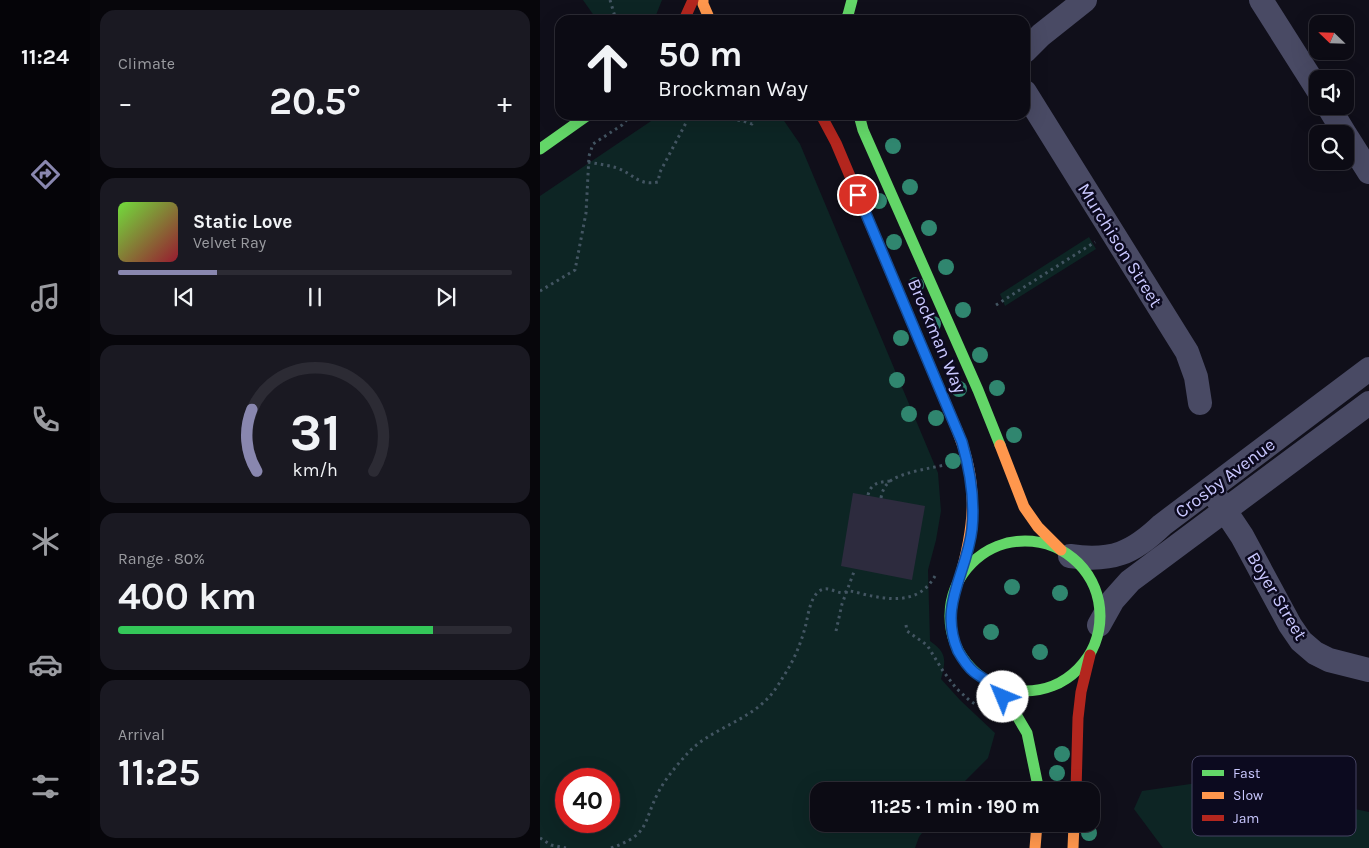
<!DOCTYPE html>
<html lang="en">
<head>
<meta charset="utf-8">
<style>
	body { margin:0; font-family:Karla,sans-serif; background:#1a1922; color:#f1f3f6; height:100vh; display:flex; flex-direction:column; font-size:19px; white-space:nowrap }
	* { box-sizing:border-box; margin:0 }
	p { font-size:16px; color:#9a9ba0 }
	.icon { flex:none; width:28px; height:28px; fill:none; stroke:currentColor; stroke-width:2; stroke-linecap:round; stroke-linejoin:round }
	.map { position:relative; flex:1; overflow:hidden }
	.panel { display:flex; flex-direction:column; gap:10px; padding:10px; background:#07060b; width:450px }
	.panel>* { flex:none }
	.guide { position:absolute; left:15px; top:15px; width:475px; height:105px; border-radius:15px; box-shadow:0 5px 20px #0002,0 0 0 1px #2c2b34; background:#0c0b14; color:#f1f3f6; overflow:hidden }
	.needle { width:32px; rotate:293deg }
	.tools { position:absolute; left:769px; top:15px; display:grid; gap:10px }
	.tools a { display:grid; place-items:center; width:45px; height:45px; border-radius:10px; background:#0c0b14; box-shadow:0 5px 20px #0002,0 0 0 1px #2c2b34; font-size:25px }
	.speed { position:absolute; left:15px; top:768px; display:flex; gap:10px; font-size:25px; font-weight:700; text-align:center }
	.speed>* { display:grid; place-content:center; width:65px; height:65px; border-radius:50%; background:#0c0b14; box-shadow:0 5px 20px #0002,0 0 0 1px #2c2b34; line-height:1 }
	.speed .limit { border:8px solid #d22; background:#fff; color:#111 }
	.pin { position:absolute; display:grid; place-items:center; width:42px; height:42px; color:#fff; margin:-21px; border:2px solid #fff; border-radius:50%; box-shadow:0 1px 5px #0007 }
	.me { position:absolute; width:55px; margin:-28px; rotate:315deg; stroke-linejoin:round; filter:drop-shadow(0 0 4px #0008) }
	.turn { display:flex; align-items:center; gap:18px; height:105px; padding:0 20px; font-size:22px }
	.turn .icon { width:65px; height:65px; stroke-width:2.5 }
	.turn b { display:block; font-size:35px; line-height:42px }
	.big { font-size:38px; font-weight:700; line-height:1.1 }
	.panel .tile { flex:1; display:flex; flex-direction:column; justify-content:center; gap:8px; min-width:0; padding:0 18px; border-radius:15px; background:#1a1922 }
	.panel .dial { align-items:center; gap:0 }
	.dial svg { height:130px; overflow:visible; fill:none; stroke:#2c2b34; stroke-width:7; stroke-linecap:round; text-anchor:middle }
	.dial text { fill:#f1f3f6; stroke:none }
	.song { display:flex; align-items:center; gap:15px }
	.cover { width:60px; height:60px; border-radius:8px; background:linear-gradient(135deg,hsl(100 70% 55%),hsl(350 70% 35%)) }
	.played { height:5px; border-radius:2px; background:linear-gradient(90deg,#8987af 25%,#2c2b34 25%) }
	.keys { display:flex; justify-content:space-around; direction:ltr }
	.heat { display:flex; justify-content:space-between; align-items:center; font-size:28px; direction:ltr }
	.charge { height:8px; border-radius:4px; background:linear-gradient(90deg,#34c759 80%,#2c2b34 0) }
	.trip { position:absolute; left:270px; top:782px; width:290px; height:50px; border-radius:15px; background:#0c0b14; box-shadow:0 5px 20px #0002,0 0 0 1px #2c2b34; font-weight:700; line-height:50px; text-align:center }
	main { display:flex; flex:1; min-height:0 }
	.dock { display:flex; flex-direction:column; width:90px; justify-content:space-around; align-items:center; background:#050408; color:#9a9ba0 }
	.dock .icon { width:35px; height:35px }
	.dock .active { color:#8987af }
	.dock b { font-size:22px; color:#f1f3f6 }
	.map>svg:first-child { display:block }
	.green { fill:#0d2524; fill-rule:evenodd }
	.building { fill:#2d2b3e }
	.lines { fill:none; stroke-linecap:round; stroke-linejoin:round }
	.path { stroke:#435562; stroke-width:3; stroke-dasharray:2.5 4; stroke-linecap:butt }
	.street { stroke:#494a64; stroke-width:24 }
	.fast { stroke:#63d668; stroke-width:11 }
	.slow { stroke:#ff974d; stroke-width:11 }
	.jam { stroke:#b3261e; stroke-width:11 }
	.tree { fill:#30866f }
	.route-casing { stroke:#114b97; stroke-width:12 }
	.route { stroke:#1a73e8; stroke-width:9 }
	.labels { text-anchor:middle; stroke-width:5; stroke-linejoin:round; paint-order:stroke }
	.street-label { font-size:18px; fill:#cac8ff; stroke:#0c0a1f }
	.key { fill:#0c0a1f; stroke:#454362; stroke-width:1 }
	.key-label { font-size:14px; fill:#cac8ff }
</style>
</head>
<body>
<main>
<nav class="dock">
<b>11:24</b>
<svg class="icon active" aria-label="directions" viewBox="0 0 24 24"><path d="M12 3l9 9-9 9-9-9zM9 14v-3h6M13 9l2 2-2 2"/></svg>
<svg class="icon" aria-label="music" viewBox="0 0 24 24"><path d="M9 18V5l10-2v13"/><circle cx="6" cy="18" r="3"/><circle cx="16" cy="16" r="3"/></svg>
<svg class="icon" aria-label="phone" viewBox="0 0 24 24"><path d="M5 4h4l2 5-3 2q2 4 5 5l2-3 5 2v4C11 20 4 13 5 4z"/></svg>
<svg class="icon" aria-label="climate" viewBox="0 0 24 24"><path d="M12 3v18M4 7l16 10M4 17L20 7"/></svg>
<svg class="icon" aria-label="car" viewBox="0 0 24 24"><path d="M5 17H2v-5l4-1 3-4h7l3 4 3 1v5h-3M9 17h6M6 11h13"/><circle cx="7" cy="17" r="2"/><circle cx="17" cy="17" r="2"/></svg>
<svg class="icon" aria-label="filters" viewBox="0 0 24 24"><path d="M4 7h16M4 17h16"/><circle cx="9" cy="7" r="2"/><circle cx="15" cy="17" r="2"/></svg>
</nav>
<section class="panel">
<div class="tile"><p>Climate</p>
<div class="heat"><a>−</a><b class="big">20.5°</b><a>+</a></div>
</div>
<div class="tile">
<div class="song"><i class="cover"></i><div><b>Static Love</b><p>Velvet Ray</p></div></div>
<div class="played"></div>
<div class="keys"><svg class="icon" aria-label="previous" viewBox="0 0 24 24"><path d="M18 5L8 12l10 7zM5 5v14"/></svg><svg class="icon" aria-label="pause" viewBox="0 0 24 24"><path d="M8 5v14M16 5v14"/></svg><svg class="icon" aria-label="next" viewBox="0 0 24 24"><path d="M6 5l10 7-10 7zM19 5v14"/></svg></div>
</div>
<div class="tile dial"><svg viewBox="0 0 100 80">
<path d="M14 69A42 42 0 1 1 86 69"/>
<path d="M14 69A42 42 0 0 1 11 31" stroke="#8987af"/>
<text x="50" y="56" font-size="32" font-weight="700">31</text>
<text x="50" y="72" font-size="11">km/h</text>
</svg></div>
<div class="tile"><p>Range · 80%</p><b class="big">400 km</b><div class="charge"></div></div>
<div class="tile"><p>Arrival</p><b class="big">11:25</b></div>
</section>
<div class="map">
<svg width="829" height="848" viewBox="0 0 829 848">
	<rect width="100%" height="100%" fill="#100f1a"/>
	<path class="green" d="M43 0H122L114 20H57Z
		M120 115H240L260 144 398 473 401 511 396 540 388 570 390 641C407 653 406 660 401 679L420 700 455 733 448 758 415 791H279V824H389L379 837 375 848H0V196ZM26 779H69V821H26Z
		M549 237 556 249 465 306 460 294Z
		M678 780 829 812V848H623L594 809 602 791Z"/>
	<path class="building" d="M313 493 385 506 372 580 301 566Z"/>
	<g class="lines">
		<path class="path" d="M70 0 76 20
			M172 115 203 121 212 124 216 115
			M48 162C58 164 68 165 77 168 94 174 98 186 118 182L120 172 148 119 153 115
			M0 291 35 270 46 213 49 156 53 144 82 125 91 115
			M456 305 555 242
			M328 495C331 483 339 482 350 481
			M341 498C342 492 344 487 348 483 357 473 391 468 405 465
			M366 625 367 631 387 645 403 671 416 688 429 700 435 704
			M296 631 302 604 315 569
			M0 838 11 845 26 848
			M71 848C111 834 102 823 119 791 126 778 137 765 147 754 168 730 206 722 228 698 234 692 239 684 243 677 253 662 260 646 265 628 268 617 269 602 277 593 286 584 293 592 302 593 305 593 307 591 310 591 317 592 325 595 332 596 357 601 381 601 395 576"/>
		<path class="street" d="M721 0 778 90
			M485 51 501 35 545 0
			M485 92 647 352 656 377 660 403
			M788 106 805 134
			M805 134 829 172
			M676 497 702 536 750 625 761 641 775 653 789 660 829 670
			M530 556C572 562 593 553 622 525L829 369
			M559 625 573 600 590 581 829 403"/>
		<path class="fast" d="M305 20 308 15 312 0
			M319 115 323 130 438 390 460 445
			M0 149 48 115
			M410 616a75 75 0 1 1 150 0a75 75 0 1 1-150 0Z
			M449 682 474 711 487 733 499 791"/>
		<path class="slow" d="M163 0V4L170 20
			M417 430C439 483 435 526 419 580
			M460 445 484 507 498 527 521 550
			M495 848 497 824
			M533 848 534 824"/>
		<path class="jam" d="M144 20 153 0
			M281 115 296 143 417 430
			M536 791 538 718 541 692 550 655"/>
	</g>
	<g class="tree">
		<circle cx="353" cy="146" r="8"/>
		<circle cx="370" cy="187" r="8"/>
		<circle cx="339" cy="201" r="8"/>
		<circle cx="389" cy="228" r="8"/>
		<circle cx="354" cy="242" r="8"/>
		<circle cx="406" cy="267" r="8"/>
		<circle cx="376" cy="285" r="8"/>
		<circle cx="423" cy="310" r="8"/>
		<circle cx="393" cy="324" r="8"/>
		<circle cx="361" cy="338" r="8"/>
		<circle cx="440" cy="355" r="8"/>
		<circle cx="357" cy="380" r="8"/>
		<circle cx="457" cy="388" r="8"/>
		<circle cx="419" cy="389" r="8"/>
		<circle cx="369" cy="414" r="8"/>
		<circle cx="396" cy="418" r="8"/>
		<circle cx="474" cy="435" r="8"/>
		<circle cx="413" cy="461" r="8"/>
		<circle cx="472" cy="587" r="8"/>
		<circle cx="520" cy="593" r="8"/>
		<circle cx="451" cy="632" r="8"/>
		<circle cx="500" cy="652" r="8"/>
		<circle cx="522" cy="754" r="8"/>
		<circle cx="517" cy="773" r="8"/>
		<circle cx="549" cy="833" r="8"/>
	</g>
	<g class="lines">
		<defs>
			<path id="route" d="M318 195 422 442C430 470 435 499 432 529 427 574 398 605 418 651 422 658 428 667 434 672 439 676 445 679 450 683 454 688 459 693 463 697"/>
		</defs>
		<use href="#route" class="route-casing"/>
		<use href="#route" class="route"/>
	</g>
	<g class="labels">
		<g class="street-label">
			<text transform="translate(580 245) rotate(58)" y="6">Murchison Street</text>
			<text transform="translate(397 336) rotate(67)" y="6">Brockman Way</text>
			<text transform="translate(685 478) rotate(-37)" y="6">Crosby Avenue</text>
			<text transform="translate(737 596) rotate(59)" y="6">Boyer Street</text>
		</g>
	</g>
	<rect x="652" y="756" width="164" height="80" rx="8" class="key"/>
	<rect x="662" y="770" width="22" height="6" fill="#63d668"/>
	<rect x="662" y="792" width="22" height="7" fill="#ff974d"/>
	<rect x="662" y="815" width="22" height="6" fill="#b3261e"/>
	<g class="key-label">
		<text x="693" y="778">Fast</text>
		<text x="693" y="800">Slow</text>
		<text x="693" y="823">Jam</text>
	</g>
</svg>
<div class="tools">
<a><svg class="needle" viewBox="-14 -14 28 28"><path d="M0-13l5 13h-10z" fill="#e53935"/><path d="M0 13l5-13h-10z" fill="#9a9ba0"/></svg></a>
<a><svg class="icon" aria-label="sound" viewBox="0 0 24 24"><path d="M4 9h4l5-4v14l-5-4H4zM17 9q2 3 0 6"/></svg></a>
<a><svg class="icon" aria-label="search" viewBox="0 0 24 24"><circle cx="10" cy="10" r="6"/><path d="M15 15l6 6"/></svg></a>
</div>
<div class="speed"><div class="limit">40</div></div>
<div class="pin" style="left:318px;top:195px;background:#d93025"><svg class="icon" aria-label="arrive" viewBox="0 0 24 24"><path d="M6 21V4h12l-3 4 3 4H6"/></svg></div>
<svg class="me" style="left:463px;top:697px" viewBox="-20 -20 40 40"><circle r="19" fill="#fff"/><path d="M0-13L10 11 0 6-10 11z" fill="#1a73e8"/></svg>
<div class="trip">11:25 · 1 min · 190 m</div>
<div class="guide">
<div class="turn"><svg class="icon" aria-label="ahead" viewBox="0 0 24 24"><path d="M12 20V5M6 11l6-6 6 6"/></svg><div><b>50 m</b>Brockman Way</div></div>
</div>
</div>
</main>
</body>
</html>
